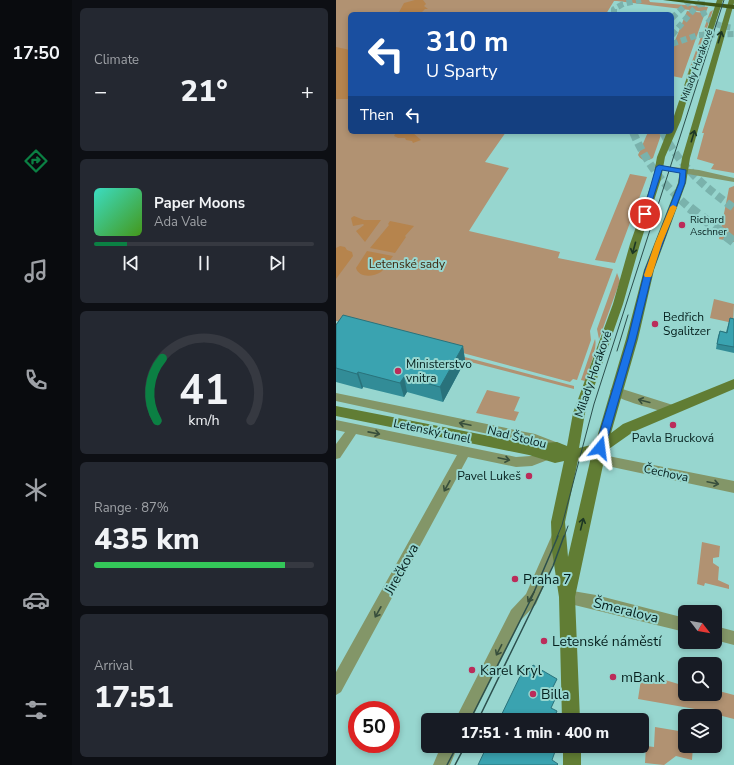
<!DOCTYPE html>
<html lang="en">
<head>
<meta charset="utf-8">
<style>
	body { margin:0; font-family:"Nunito Sans",sans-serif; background:#242831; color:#f1f3f6; height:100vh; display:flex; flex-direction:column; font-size:15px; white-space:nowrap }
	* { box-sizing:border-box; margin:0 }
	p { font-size:13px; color:#9ea1a6 }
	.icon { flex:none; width:22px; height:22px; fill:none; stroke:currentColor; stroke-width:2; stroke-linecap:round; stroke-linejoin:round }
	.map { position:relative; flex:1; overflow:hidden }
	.details { display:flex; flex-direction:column; gap:8px; padding:8px; background:#0d0f14; width:264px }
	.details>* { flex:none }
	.banner { position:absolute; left:12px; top:12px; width:326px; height:122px; border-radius:6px; box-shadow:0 2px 6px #0003; background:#1a4fa0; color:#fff; overflow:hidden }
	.needle { width:26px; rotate:121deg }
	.controls { position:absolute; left:342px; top:605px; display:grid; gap:8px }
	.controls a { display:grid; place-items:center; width:44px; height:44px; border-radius:6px; background:#171b24; box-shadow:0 2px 6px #0003; font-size:20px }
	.speed { position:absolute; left:12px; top:701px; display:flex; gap:8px; font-size:20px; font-weight:700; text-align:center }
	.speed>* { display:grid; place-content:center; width:52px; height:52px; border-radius:50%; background:#171b24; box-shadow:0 2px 6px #0003; line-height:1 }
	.speed .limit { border:6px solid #d22; background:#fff; color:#111 }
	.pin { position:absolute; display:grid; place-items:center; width:34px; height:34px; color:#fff; margin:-17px; border:2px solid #fff; border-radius:50%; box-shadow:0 1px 4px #0007 }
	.me { position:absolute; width:44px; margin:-22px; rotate:16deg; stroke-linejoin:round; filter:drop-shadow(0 0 3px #0008) }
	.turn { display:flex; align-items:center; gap:14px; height:84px; padding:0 12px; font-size:18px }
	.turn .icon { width:52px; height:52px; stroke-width:2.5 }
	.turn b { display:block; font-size:28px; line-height:34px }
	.then { display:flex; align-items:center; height:38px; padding:0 12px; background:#0003; gap:8px; font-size:15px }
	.big { font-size:30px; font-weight:800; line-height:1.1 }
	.details .tile { flex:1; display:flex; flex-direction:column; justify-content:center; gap:6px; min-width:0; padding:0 14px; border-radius:6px; background:#242831 }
	.details .dial { align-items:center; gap:0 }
	.dial svg { height:104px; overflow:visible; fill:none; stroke:#363941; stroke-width:7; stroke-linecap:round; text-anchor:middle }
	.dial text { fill:#f1f3f6; stroke:none }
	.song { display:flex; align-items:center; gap:12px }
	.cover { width:48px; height:48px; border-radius:6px; background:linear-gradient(135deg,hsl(170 70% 55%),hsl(100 70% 35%)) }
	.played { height:4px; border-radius:2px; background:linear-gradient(90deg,#0b8043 15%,#363941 15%) }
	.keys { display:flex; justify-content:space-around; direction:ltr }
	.heat { display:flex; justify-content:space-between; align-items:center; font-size:22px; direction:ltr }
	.charge { height:6px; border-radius:3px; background:linear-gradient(90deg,#34c759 87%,#363941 0) }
	.trip { position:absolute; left:85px; top:713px; width:228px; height:40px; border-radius:6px; background:#171b24; box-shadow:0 2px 6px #0003; font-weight:800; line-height:40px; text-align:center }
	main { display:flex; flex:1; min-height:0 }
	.tab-bar { display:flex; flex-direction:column; width:72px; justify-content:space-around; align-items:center; background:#090b0e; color:#9ea1a6 }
	.tab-bar .icon { width:28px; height:28px }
	.tab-bar .active { color:#0b8043 }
	.tab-bar b { font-size:18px; color:#f1f3f6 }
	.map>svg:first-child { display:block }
	.green { fill:#b19272 }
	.forest { fill:#b6844d }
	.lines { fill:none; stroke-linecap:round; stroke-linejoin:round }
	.highway-tunnel-far2 { stroke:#7ab2ac; stroke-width:6; stroke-dasharray:6 3.5; stroke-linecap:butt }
	.highway-tunnel-far1 { stroke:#7ab2ac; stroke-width:8; stroke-dasharray:8 4; stroke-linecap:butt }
	.highway-tunnel { stroke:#7ab2ac; stroke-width:10; stroke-dasharray:10 5; stroke-linecap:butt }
	.street { fill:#839668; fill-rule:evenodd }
	.secondary { fill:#617d34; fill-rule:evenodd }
	.highway { fill:#3f5616; fill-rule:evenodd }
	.tram-far1 { stroke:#2c4f4c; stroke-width:1 }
	.tram { stroke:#2c4f4c; stroke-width:1.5 }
	.wall { fill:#328c97 }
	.shaded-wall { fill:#29727b }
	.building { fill:#3aa3b0; stroke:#29727b }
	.oneway { stroke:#1d3724 }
	.oneway2 { stroke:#384f3c }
	.route { fill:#1a73e8; stroke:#114b97 }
	.slow { fill:#f59e0b }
	.poi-dot { fill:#bb2c5a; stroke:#97d6cf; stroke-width:1.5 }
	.labels { text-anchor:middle; stroke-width:4; stroke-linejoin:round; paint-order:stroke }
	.far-street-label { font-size:10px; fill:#06201e; stroke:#97d6cf }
	.far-poi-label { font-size:10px; fill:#06201e; stroke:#97d6cf; text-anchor:start }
	.park-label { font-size:12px; fill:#3e280f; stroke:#97d6cf }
	.poi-label { font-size:12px; fill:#06201e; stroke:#97d6cf; text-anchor:start }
	.street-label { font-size:12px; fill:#06201e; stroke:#97d6cf }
	.near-street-label { font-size:14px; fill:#06201e; stroke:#97d6cf }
	.near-poi-label { font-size:14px; fill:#06201e; stroke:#97d6cf; text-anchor:start }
</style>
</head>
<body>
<main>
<nav class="tab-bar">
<b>17:50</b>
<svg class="icon active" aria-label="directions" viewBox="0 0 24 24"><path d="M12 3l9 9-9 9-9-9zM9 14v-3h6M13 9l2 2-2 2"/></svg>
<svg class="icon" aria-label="music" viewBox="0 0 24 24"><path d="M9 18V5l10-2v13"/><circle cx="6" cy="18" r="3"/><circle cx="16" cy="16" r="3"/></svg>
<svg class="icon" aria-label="phone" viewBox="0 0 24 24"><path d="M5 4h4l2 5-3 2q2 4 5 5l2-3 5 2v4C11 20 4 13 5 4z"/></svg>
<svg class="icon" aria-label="climate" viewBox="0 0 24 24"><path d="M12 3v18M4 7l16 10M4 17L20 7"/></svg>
<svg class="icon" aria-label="car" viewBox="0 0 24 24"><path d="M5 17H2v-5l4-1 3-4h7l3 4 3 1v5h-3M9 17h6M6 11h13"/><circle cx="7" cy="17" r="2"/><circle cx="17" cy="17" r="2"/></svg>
<svg class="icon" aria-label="filters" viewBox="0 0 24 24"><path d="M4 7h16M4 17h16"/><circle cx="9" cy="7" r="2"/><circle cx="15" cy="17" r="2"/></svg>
</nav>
<section class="details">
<div class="tile"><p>Climate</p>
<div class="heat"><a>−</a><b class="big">21°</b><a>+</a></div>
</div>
<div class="tile">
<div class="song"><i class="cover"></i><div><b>Paper Moons</b><p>Ada Vale</p></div></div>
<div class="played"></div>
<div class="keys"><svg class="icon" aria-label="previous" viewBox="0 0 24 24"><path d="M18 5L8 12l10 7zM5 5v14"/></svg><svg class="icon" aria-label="pause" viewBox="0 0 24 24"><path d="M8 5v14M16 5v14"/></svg><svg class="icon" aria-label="next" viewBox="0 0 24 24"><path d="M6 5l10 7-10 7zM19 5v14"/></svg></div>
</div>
<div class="tile dial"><svg viewBox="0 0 100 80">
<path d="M14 69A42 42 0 1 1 86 69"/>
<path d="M14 69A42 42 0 0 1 18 21" stroke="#0b8043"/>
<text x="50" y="56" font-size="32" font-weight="700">41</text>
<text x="50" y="72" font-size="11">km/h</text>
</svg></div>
<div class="tile"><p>Range · 87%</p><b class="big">435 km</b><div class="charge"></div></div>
<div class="tile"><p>Arrival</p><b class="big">17:51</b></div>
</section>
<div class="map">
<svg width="398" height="765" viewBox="0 0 398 765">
	<rect width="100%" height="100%" fill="#97d6cf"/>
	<path class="green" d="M0 0H313L314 2 372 7 370 12 281 1H278L270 14H14V132H170L149 162 173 168 133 231 224 252 222 258 277 269 254 331 255 340 241 380 237 379 234 382 64 336 0 321Z
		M377 10 365 46 350 78 374 12Z
		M351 11 369 13 346 78 336 76V48Z
		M380 89 398 93V173L375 169 378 164 361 159 368 133H366Z
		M312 132H326L317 158C311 161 306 162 302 155Z
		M294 174 311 177 279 263 259 260Z
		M398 186V242L383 239 393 188Z
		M281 273 284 281 263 339 261 329Z
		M378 299 398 304 397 323 374 318Z
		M0 323 238 386V389L96 352 0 347Z
		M259 339C262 347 252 372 249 381L245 380Z
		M151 390 184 397 178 411 183 412 179 421 140 413Z
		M366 542 384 546 383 557 377 558V563L383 567 382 580 393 585V589L369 583 368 586 361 584Z
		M306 673 349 686V694H379V690L398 695V719L359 709 302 699Z
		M319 727 349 732V746H357L356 760 340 756 328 765 309 763 310 746 318 747Z"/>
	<path class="forest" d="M79 0H87L90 4 88 6 92 9H89L86 12 62 14 68 3Z
		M0 47 14 50V99H0Z
		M60 132H76L85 140 77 143 76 141 70 140 69 138H62L58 136Z
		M18 216 28 220H45L29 242 20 231 28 225 27 224 17 226 15 218Z
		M54 221 78 226 69 236 70 237 59 253 34 248 53 225 52 224Z
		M4 246 9 247 11 250 16 252 17 256 0 279V248Z
		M31 251 57 256C53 261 50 268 45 272 37 277 23 278 20 268Z"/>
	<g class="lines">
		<path class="highway-tunnel-far2" d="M366 1C364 21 381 26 398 28
			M278 14V9L287 4 305 0
			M336 18 355 0
			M336 35 366 0
			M336 44 362 35 398 34"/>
		<path class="highway-tunnel-far1" d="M297 132C310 163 329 187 355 209
			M327 132C342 164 369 188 398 208"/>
		<path class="highway-tunnel" d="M354 208 398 242"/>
		<path class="street" d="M320 165 363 170 398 178V182L323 169 319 167Z
			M280 387 340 406 342 409 340 412 336 414C324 410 280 401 274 391L276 388Z
			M0 393 199 434 225 444 227 448 225 452 221 453 198 444 0 401Z
			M0 420 180 457 195 456 210 450 214 451 216 455 214 459 196 466 180 467 132 457 5 692 0 695V672L121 455 20 434 4 458 0 459V444L9 432 0 430Z
			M262 454 398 481V493L262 464 258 463 256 459 258 455Z
			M221 533 226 535 228 539 200 604 185 620 135 720H119L175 610 190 594 216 535Z
			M231 590 260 595 349 618V632L226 602 224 597 226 592Z
			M379 626 398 631V645L379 640Z
			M105 746H122L114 765H97Z"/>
		<path class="secondary" d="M381 0H387L371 48 360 68 345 120 329 157 325 179 304 244 287 304 249 413 243 448 259 444 290 339 308 270 342 183 346 158 393 0H398V3L354 158 350 183 318 270 302 339 275 433 287 424 398 379V389L297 432 270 451 239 597 244 720H226L223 597 216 551 215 522 228 461 219 463 193 455 0 416V406L195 444 221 442 231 446 237 413 277 304 294 244 317 179 321 157 331 132H336V122L354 68 365 48ZM255 457 232 557 229 522 242 460Z
			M227 746H245V765H227Z"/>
		<path class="highway" d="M327 0H347L398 5V9Z"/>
		<path class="tram-far1" d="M281 351 292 315
			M221 537 226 525 258 404 388 0
			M228 537 232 526"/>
		<path class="tram" d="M134 720 195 599 222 536
			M142 720 217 566 228 536
			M111 765 121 746
			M119 765 129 746"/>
	</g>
	<path class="wall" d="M394 318 398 319V353L380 349 382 336 384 331 390 332Z
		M0 325 127 346 129 361 107 402 71 392 68 397 27 387 26 389 0 382Z"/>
	<path class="shaded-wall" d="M127 346 129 361 107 402 104 387Z
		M22 372 27 387 26 389 21 374Z
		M68 377 71 392 68 397 64 383Z"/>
	<path class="building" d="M7 315 127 346 104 387 68 377 64 383 22 372 21 374 0 368V325Z
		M394 318 398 319V347L381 344 384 331 391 333Z
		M197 665 221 679 215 691 221 695 215 708 221 711 217 720H163L188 668 194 672Z
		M151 746H221L216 760 222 764 221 765H142Z"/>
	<defs><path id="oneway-shaft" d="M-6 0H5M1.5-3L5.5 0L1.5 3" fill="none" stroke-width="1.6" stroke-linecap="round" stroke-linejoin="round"/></defs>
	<g class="oneway">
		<use href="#oneway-shaft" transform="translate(384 37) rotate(-73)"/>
		<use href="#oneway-shaft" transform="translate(357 136) rotate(-73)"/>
		<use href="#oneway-shaft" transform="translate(298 248) rotate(105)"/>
		<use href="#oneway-shaft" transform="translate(246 524) rotate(-76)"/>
	</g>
	<g class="oneway2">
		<use href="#oneway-shaft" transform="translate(308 401) rotate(-165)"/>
		<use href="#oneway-shaft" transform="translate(129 424) rotate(-168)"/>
		<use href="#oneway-shaft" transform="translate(38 433) rotate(11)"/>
		<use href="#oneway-shaft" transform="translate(168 459) rotate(12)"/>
		<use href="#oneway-shaft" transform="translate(377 483) rotate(12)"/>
		<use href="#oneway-shaft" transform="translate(111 486) rotate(119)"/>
		<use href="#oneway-shaft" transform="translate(195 597) rotate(122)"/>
		<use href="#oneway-shaft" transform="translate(42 612) rotate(119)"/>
		<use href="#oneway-shaft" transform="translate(163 650) rotate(117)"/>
	</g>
	<path class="route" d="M323 165 350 170 349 183 317 270 300 339 269 448 264 452 259 448 292 339 309 270 343 183 344 173 326 170 312 214 306 216 320 167Z"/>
	<path class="slow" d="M337 205 341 207 326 243 316 275 315 277H309L308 275 319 243 334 207Z"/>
	<g class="poi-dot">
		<circle cx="346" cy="225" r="4"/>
		<circle cx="319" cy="324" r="4"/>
		<circle cx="62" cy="371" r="4"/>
		<circle cx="337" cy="425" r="4"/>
		<circle cx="193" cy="476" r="4"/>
		<circle cx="179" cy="579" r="4"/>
		<circle cx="208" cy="641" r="4"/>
		<circle cx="136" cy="670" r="4"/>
		<circle cx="277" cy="677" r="4"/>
		<circle cx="197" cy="694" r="4"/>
	</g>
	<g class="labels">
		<g class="far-street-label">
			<text transform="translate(360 65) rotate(-70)" y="4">Milady Horákové</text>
		</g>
		<g class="far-poi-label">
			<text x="354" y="223">Richard<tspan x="354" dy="12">Aschner</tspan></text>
		</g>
		<g class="park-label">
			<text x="71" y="268">Letenské sady</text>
		</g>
		<g class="poi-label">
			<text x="327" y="321">Bedřich<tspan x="327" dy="14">Sgalitzer</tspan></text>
			<text x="70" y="368">Ministerstvo<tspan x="70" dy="14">vnitra</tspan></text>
			<text x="337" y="442" text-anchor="middle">Pavla Brucková</text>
			<text x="185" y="480" text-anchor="end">Pavel Lukeš</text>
		</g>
		<g class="street-label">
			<text transform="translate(257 374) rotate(-71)" y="4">Milady Horákové</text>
			<text transform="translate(96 431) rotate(12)" y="4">Letenský tunel</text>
			<text transform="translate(181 437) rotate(14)" y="4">Nad Štolou</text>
			<text transform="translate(330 473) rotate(12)" y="4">Čechova</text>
		</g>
		<g class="near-street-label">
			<text transform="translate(65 569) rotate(-61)" y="5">Jirečkova</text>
			<text transform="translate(290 610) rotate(14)" y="5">Šmeralova</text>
		</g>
		<g class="near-poi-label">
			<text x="187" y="584">Praha 7</text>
			<text x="216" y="646">Letenské náměstí</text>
			<text x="144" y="675">Karel Kryl</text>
			<text x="285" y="682">mBank</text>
			<text x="205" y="699">Billa</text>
		</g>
	</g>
</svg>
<div class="controls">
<a><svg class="needle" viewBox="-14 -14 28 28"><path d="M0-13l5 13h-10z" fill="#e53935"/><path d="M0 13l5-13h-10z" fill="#9ea1a6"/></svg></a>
<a><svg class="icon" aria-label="search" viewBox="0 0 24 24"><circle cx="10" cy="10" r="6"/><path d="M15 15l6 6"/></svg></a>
<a><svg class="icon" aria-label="layers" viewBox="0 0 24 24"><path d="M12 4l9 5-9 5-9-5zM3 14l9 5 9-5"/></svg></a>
</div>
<div class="speed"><div class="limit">50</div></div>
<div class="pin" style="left:309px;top:214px;background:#d93025"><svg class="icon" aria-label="arrive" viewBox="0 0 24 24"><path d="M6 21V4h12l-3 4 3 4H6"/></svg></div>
<svg class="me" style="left:264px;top:448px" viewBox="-20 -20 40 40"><path d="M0-17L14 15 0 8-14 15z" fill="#1a73e8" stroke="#fff" stroke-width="4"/></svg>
<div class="trip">17:51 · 1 min · 400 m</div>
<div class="banner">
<div class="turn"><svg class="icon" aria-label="left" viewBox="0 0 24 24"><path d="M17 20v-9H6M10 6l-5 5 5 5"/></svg><div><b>310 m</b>U Sparty</div></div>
<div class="then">Then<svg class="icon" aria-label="left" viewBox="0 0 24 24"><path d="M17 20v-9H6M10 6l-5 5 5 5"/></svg></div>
</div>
</div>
</main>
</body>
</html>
